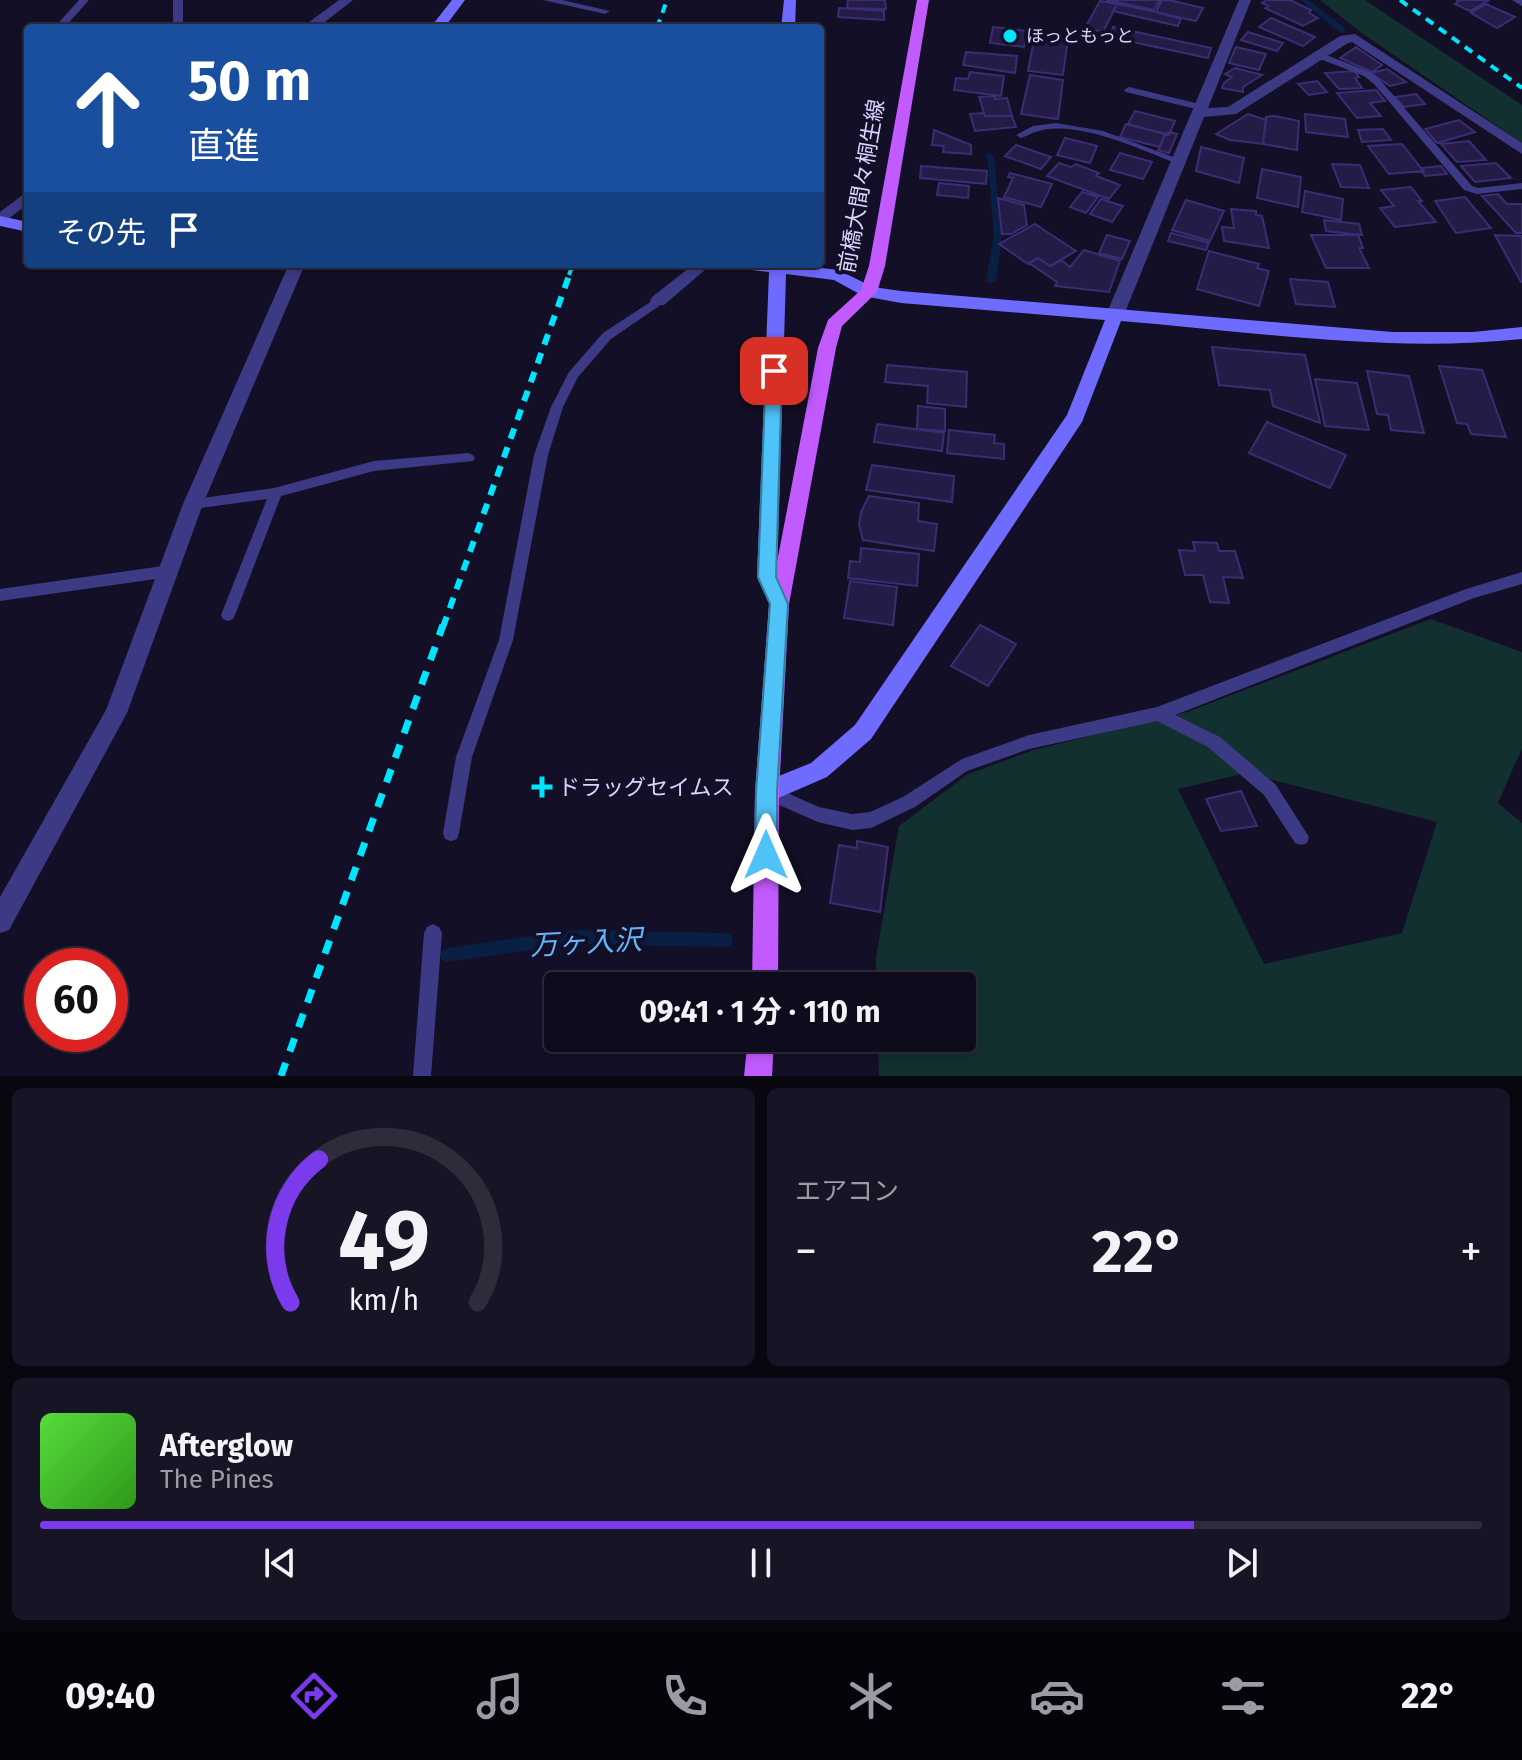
<!DOCTYPE html>
<html lang="ja">
<head>
<meta charset="utf-8">
<style>
	body { margin:0; font-family:"Fira Sans","Noto Sans JP",sans-serif; background:#171425; color:#f1f3f6; height:100vh; display:flex; flex-direction:column; font-size:30px; white-space:nowrap }
	* { box-sizing:border-box; margin:0 }
	p { font-size:26px; color:#9b9ba3 }
	.icon { flex:none; width:44px; height:44px; fill:none; stroke:currentColor; stroke-width:2; stroke-linecap:round; stroke-linejoin:round }
	.map { position:relative; height:1076px; overflow:hidden }
	.side { display:flex; flex-direction:column; gap:12px; padding:12px; background:#08060f; flex:1 }
	.side>* { flex:none }
	.hud { position:absolute; left:24px; top:24px; width:800px; height:244px; border-radius:8px; box-shadow:0 4px 12px #0003,0 0 0 2px #2e2b3b; background:#1a4fa0; color:#fff; overflow:hidden }
	.speed { position:absolute; left:24px; top:948px; display:flex; gap:16px; font-size:40px; font-weight:700; text-align:center }
	.speed>* { display:grid; place-content:center; width:104px; height:104px; border-radius:50%; background:#0e0b1c; box-shadow:0 4px 12px #0003,0 0 0 2px #2e2b3b; line-height:1 }
	.speed .limit { border:12px solid #d22; background:#fff; color:#111 }
	.pin { position:absolute; display:grid; place-items:center; width:68px; height:68px; color:#fff; margin:-34px; border-radius:16px; box-shadow:0 4px 12px #0006 }
	.me { position:absolute; width:88px; margin:-44px; rotate:0deg; stroke-linejoin:round; filter:drop-shadow(0 0 6px #0008) }
	.turn { display:flex; align-items:center; gap:28px; height:168px; padding:0 32px; font-size:36px }
	.turn .icon { width:104px; height:104px; stroke-width:2.5 }
	.turn b { display:block; font-size:56px; line-height:68px }
	.then { display:flex; align-items:center; height:76px; padding:0 32px; background:#0003; gap:16px; font-size:30px }
	.big { font-size:60px; font-weight:700; line-height:1.1 }
	.side .card { flex:1; display:flex; flex-direction:column; justify-content:center; gap:12px; min-width:0; padding:0 28px; border-radius:12px; background:#171425 }
	.side .dial { align-items:center; gap:0 }
	.dial svg { height:208px; overflow:visible; fill:none; stroke:#2e2b3b; stroke-width:7; stroke-linecap:round; text-anchor:middle }
	.dial text { fill:#f1f3f6; stroke:none }
	.song { display:flex; align-items:center; gap:24px }
	.cover { width:96px; height:96px; border-radius:12px; background:linear-gradient(135deg,hsl(110 70% 55%),hsl(110 70% 35%)) }
	.played { height:8px; border-radius:4px; background:linear-gradient(90deg,#7c3aed 80%,#2e2b3b 80%) }
	.keys { display:flex; justify-content:space-around; direction:ltr }
	.heat { display:flex; justify-content:space-between; align-items:center; font-size:44px; direction:ltr }
	.side .tiles { flex:1; display:grid; gap:12px; grid-template-columns:1fr 1fr }
	.card:last-child { grid-column:span 2 }
	.trip { position:absolute; left:544px; top:972px; width:432px; height:80px; border-radius:8px; background:#0e0b1c; box-shadow:0 4px 12px #0003,0 0 0 2px #2e2b3b; font-weight:700; line-height:80px; text-align:center }
	.tabs { display:flex; height:128px; justify-content:space-around; align-items:center; background:#06040b; color:#9b9ba3 }
	.tabs .icon { width:56px; height:56px }
	.tabs .selected { color:#7c3aed }
	.tabs b { font-size:36px; color:#f1f3f6 }
	.map>svg:first-child { display:block }
	.green { fill:#12302f; fill-rule:evenodd }
	.lines { fill:none; stroke-linecap:round; stroke-linejoin:round }
	.stream { fill:#0a1f44; fill-rule:evenodd }
	.building { fill:#241b47; stroke:#3b2d73; stroke-width:2 }
	.lane { fill:#3d3a85; fill-rule:evenodd }
	.street { fill:#3d3a85; fill-rule:evenodd }
	.secondary { fill:#6f6bff; fill-rule:evenodd }
	.primary { fill:#c25bff; fill-rule:evenodd }
	.rail-far2 { stroke:#00e5ff; stroke-width:4; stroke-dasharray:9 7; stroke-linecap:butt }
	.rail-far1 { stroke:#00e5ff; stroke-width:6; stroke-dasharray:11 9; stroke-linecap:butt }
	.rail { stroke:#00e5ff; stroke-width:7; stroke-dasharray:14 12; stroke-linecap:butt }
	.route { fill:#4fc3f7; stroke:#337fa1; stroke-width:2 }
	.poi-dot { fill:#00e5ff; stroke:#130f26; stroke-width:3 }
	.labels { text-anchor:middle; stroke-width:8; stroke-linejoin:round; paint-order:stroke }
	.far-poi-label { font-size:18px; fill:#d9d4ff; stroke:#130f26; text-anchor:start }
	.street-label { font-size:22px; fill:#d9d4ff; stroke:#130f26 }
	.poi-label { font-size:22px; fill:#d9d4ff; stroke:#130f26; text-anchor:start }
	.near-water-label { font-size:28px; font-style:italic; fill:#62b6ff; stroke:#130f26 }
</style>
</head>
<body>
<div class="map">
<svg width="1522" height="1076" viewBox="0 0 1522 1076">
	<rect width="100%" height="100%" fill="#130f26"/>
	<path class="green" d="M1320 0H1365L1522 105V143L1363 34Z
		M1431 619 1522 652V748L1498 803 1522 823V1076H879L878 1038H962V986H876V957L899 826 968 774 1034 750 1187 712ZM1246 773 1437 822 1402 933 1264 964 1178 789Z"/>
	<g class="lines">
		<path class="stream" d="M1301 0H1309L1345 28V32H1339Z
			M987 154H990L994 156 1002 235 996 281 991 284 986 281 994 235Z
			M574 930 726 933 731 935 733 940 731 945 726 947 574 944 447 962 442 960 440 955 442 950 447 948Z"/>
	</g>
	<path class="building" d="M885 0 886 9 847 8 848 0Z
		M1106 0H1160L1154 10Z
		M1162 0H1169L1203 8 1196 21 1156 12Z
		M1267 0H1290L1311 10 1309 13 1318 18 1303 26 1265 8 1268 6 1262 3Z
		M1456 0H1489L1470 11 1455 4 1459 1Z
		M1100 1 1117 4 1103 32 1085 28Z
		M1117 4 1152 11 1181 19 1178 26 1113 11Z
		M1486 4 1515 17 1497 28 1471 13Z
		M839 8 884 11V20L838 17Z
		M1271 18 1315 37 1303 46 1259 27Z
		M993 27 1028 31 1024 47 990 43Z
		M1113 27 1211 48 1208 58 1109 37Z
		M1248 32 1283 43 1277 51 1241 40Z
		M1035 34 1068 39 1063 75 1028 71Z
		M1236 47 1266 54 1259 70 1229 63Z
		M1356 47 1382 65 1372 72 1340 58Z
		M966 52 1017 56 1015 73 963 65Z
		M1235 68 1262 75 1243 87V92L1222 88 1224 83 1232 77 1225 74Z
		M1387 69 1406 82 1390 86 1371 73Z
		M1354 71 1359 77 1355 78 1362 88 1339 89 1325 73Z
		M970 72 1004 76 1001 96 954 90 956 78 968 79Z
		M1030 75 1063 80 1058 119 1021 114Z
		M1317 81 1327 92 1309 95 1298 84Z
		M1376 90 1385 101 1370 103 1381 116 1357 118 1337 93Z
		M1416 94 1425 104 1404 107 1395 97Z
		M995 96V99L1007 98 1012 116H985L979 97Z
		M1135 111 1175 121 1169 135 1128 124Z
		M984 113 985 116H1012L1016 127 975 131 970 114Z
		M1248 114 1266 120 1263 144 1230 140 1216 134Z
		M1305 114 1345 119 1348 137 1306 132Z
		M1275 116 1299 121 1297 150 1263 144 1266 117Z
		M1459 120 1475 132 1437 143 1425 129Z
		M1126 124 1165 134 1160 147 1120 137Z
		M1383 129 1391 140 1362 142 1358 130Z
		M934 130 971 145V154L943 152 944 146 932 145Z
		M1170 132 1177 134 1169 153 1158 150 1165 134Z
		M1065 138 1097 146 1090 163 1057 155Z
		M1469 141 1486 160 1457 162 1441 144Z
		M1402 144 1421 168 1424 171 1389 174 1368 146Z
		M1016 145 1051 157 1041 169 1005 156Z
		M1201 147 1244 158 1239 183 1196 171Z
		M1120 153 1152 162 1143 179 1110 170Z
		M1059 163 1071 167 1076 164 1099 173 1096 176 1120 185 1109 199 1047 176Z
		M1496 163 1511 178 1475 182 1461 166Z
		M1332 164 1360 165 1369 188 1341 187Z
		M921 166 987 171 986 184 920 178Z
		M1441 166 1447 174 1425 176 1422 171 1421 168Z
		M1262 169 1301 177 1298 207 1257 198Z
		M1010 173 1052 184 1041 207 1004 197 1013 178 1008 177Z
		M939 183 969 186 968 198 937 195Z
		M1411 187 1422 201H1418L1436 222 1395 227 1380 208 1394 206 1381 190Z
		M1305 191 1343 199 1341 220 1302 212Z
		M1082 192 1098 197 1086 213 1070 207Z
		M1498 194 1507 204H1522V233H1516L1482 196Z
		M1465 197 1491 228 1456 233 1435 201Z
		M998 198 1024 205 1027 225 1011 234H1002Z
		M1101 199 1123 206 1112 222 1090 214Z
		M1186 200 1224 211 1210 241 1172 230Z
		M1231 209 1256 211V215L1262 216 1269 248 1224 241 1222 227 1234 228Z
		M1324 220 1359 224 1362 235 1326 231Z
		M1035 224 1076 251 1050 266 1038 258 1028 264 999 244Z
		M1171 233 1209 243 1206 250 1168 241Z
		M1107 235 1130 241 1122 259 1099 253Z
		M1311 235H1358L1363 248H1359L1369 268H1326Z
		M1495 235 1522 236V282H1521Z
		M1084 250 1120 261 1109 292 1055 286 1057 282 1029 263 1038 258 1050 266 1061 260 1070 267Z
		M1209 251 1259 264 1257 268 1269 271 1259 306 1197 289Z
		M1290 279 1328 282 1335 307 1296 304Z
		M1212 347 1305 355 1320 423 1273 406 1270 390 1219 385Z
		M887 365 967 372 966 407 927 403 928 386 885 382Z
		M1439 366 1482 370 1506 437 1471 434 1467 424 1457 423Z
		M1367 371 1409 376 1424 433 1391 430 1388 415 1377 414Z
		M1315 379 1357 383 1369 430 1325 426Z
		M918 406 945 409V431L917 429Z
		M1267 422 1346 455 1330 488 1249 453Z
		M877 424 944 433 942 451 874 442Z
		M949 430 995 435 994 443 1004 444V459L947 453Z
		M872 465 954 476 952 502 866 490Z
		M869 496 919 503 918 521 937 524 934 551 863 540 859 524 861 512Z
		M1193 542 1217 543 1219 551H1235L1243 578 1223 577 1229 603 1210 602 1203 575H1185L1179 550 1195 551Z
		M861 548 919 554 917 586 848 578 850 561 860 562Z
		M850 581 897 587 893 625 844 618Z
		M980 625 1016 644 988 686 951 666Z
		M1241 791 1257 826 1221 831 1206 799Z
		M857 841 888 847 880 912 830 903 839 845 857 848Z"/>
	<g class="lines">
		<path class="lane" d="M79 0H89L64 28H54Z
			M173 0H183V28H173Z
			M543 0H562L610 11 605 14Z
			M1315 53H1321L1370 72 1380 80 1472 186 1478 188 1522 183V189L1477 194 1464 190 1374 84 1364 76 1315 57Z
			M1129 87 1204 105 1205 107 1200 110 1126 92 1124 90Z
			M1056 123 1103 131 1184 161 1183 163H1175C1139 149 1078 120 1039 131 1033 132 1027 136 1021 138L1016 135 1033 126Z
			M658 297 664 301 662 304 611 339 578 377 563 407 548 455 513 640 472 757 459 833 457 839 451 841 445 839 443 833 456 757 499 640 534 455 551 407 569 372 603 333Z
			M468 453 473 455 475 458 473 461 374 471 281 496 235 615 233 619 228 621 223 619 221 615 267 499 193 509 188 508 186 504 188 500 274 488 374 461Z
			M170 565 175 567 177 571 175 575 170 577 0 601V589Z
			M1522 572V584L1474 598 1175 715 1220 737 1276 785 1309 837 1307 843 1301 845 1295 843 1264 795 1208 747 1157 721 1029 749 967 771 915 807 871 828 852 830 818 822 761 797 759 792 761 787 767 784 819 807 852 814 870 812 903 797 962 759 1029 735 1157 707 1466 589Z
			M433 924 439 927 442 933 431 1076H413L424 933 427 927Z"/>
		<path class="street" d="M339 0H353L317 28H301Z
			M1239 0H1251L1208 108 1228 107 1340 36 1355 34 1522 143V154L1352 42 1348 43 1236 114 1204 117 1124 315 1121 319H1109L1106 315Z
			M1512 0H1522V6Z
			M28 191V204L0 225V212Z
			M289 264H305L203 504 127 713 9 930 0 933V897L106 710 183 504Z
			M694 264H712L664 305H652L650 301 652 297Z"/>
		<path class="secondary" d="M452 0H465L444 28H430Z
			M784 0H796L795 28H781Z
			M0 216 28 222V232L0 226Z
			M736 264H790L838 270 873 287 901 291 1393 332H1473L1522 327V339C1389 353 1254 332 1121 321L1082 422 871 739 827 777 767 803 759 800 755 792 759 784 811 763 855 725 1067 415 1105 320 901 303 863 296 834 280 786 274 777 577 789 604 786 610 779 613 772 610 757 577 769 272 744 269Z"/>
		<path class="primary" d="M917 0H929L885 266 877 292 842 326 836 348 789 604 779 792 778 986H752L755 792 769 604 818 348 828 320 861 290 869 266Z
			M748 1038H774L772 1076H744Z"/>
		<path class="rail-far2" d="M1400 0 1522 88
			M657 28 667 0
			M569 275 573 264"/>
		<path class="rail-far1" d="M443 627 570 273"/>
		<path class="rail" d="M281 1076 443 625"/>
	</g>
	<path class="route" d="M774 365 782 371 776 577 788 604 777 792V855L774 862 766 865 758 862 755 855 756 792 770 604 758 577 766 371Z"/>
	<g class="poi-dot">
		<circle cx="1010" cy="36" r="8"/>
		<path d="M538 775h8v8h8v8h-8v8h-8v-8h-8v-8h8z"/>
	</g>
	<g class="labels">
		<g class="far-poi-label">
			<text x="1026" y="42">ほっともっと</text>
		</g>
		<g class="street-label">
			<text transform="translate(861 186) rotate(-80)" y="8">前橋大間々桐生線</text>
		</g>
		<g class="poi-label">
			<text x="558" y="795">ドラッグセイムス</text>
		</g>
		<g class="near-water-label">
			<text transform="translate(586 942) rotate(-3)" y="10">万ヶ入沢</text>
		</g>
	</g>
</svg>
<div class="speed"><div class="limit">60</div></div>
<div class="pin" style="left:774px;top:371px;background:#d93025"><svg class="icon" aria-label="arrive" viewBox="0 0 24 24"><path d="M6 21V4h12l-3 4 3 4H6"/></svg></div>
<svg class="me" style="left:766px;top:855px" viewBox="-20 -20 40 40"><path d="M0-17L14 15 0 8-14 15z" fill="#4fc3f7" stroke="#fff" stroke-width="4"/></svg>
<div class="trip">09:41 · 1 分 · 110 m</div>
<div class="hud">
<div class="turn"><svg class="icon" aria-label="ahead" viewBox="0 0 24 24"><path d="M12 20V5M6 11l6-6 6 6"/></svg><div><b>50 m</b>直進</div></div>
<div class="then">その先<svg class="icon" aria-label="arrive" viewBox="0 0 24 24"><path d="M6 21V4h12l-3 4 3 4H6"/></svg></div>
</div>
</div>
<section class="side">
<div class="tiles">
<div class="card dial"><svg viewBox="0 0 100 80">
<path d="M14 69A42 42 0 1 1 86 69"/>
<path d="M14 69A42 42 0 0 1 25 14" stroke="#7c3aed"/>
<text x="50" y="56" font-size="32" font-weight="700">49</text>
<text x="50" y="72" font-size="11">km/h</text>
</svg></div>
<div class="card"><p>エアコン</p>
<div class="heat"><a>−</a><b class="big">22°</b><a>+</a></div>
</div>
<div class="card">
<div class="song"><i class="cover"></i><div><b>Afterglow</b><p>The Pines</p></div></div>
<div class="played"></div>
<div class="keys"><svg class="icon" aria-label="previous" viewBox="0 0 24 24"><path d="M18 5L8 12l10 7zM5 5v14"/></svg><svg class="icon" aria-label="pause" viewBox="0 0 24 24"><path d="M8 5v14M16 5v14"/></svg><svg class="icon" aria-label="next" viewBox="0 0 24 24"><path d="M6 5l10 7-10 7zM19 5v14"/></svg></div>
</div>
</div>
</section>
<nav class="tabs">
<b>09:40</b>
<svg class="icon selected" aria-label="directions" viewBox="0 0 24 24"><path d="M12 3l9 9-9 9-9-9zM9 14v-3h6M13 9l2 2-2 2"/></svg>
<svg class="icon" aria-label="music" viewBox="0 0 24 24"><path d="M9 18V5l10-2v13"/><circle cx="6" cy="18" r="3"/><circle cx="16" cy="16" r="3"/></svg>
<svg class="icon" aria-label="phone" viewBox="0 0 24 24"><path d="M5 4h4l2 5-3 2q2 4 5 5l2-3 5 2v4C11 20 4 13 5 4z"/></svg>
<svg class="icon" aria-label="climate" viewBox="0 0 24 24"><path d="M12 3v18M4 7l16 10M4 17L20 7"/></svg>
<svg class="icon" aria-label="car" viewBox="0 0 24 24"><path d="M5 17H2v-5l4-1 3-4h7l3 4 3 1v5h-3M9 17h6M6 11h13"/><circle cx="7" cy="17" r="2"/><circle cx="17" cy="17" r="2"/></svg>
<svg class="icon" aria-label="filters" viewBox="0 0 24 24"><path d="M4 7h16M4 17h16"/><circle cx="9" cy="7" r="2"/><circle cx="15" cy="17" r="2"/></svg>
<b>22°</b>
</nav>
</body>
</html>
